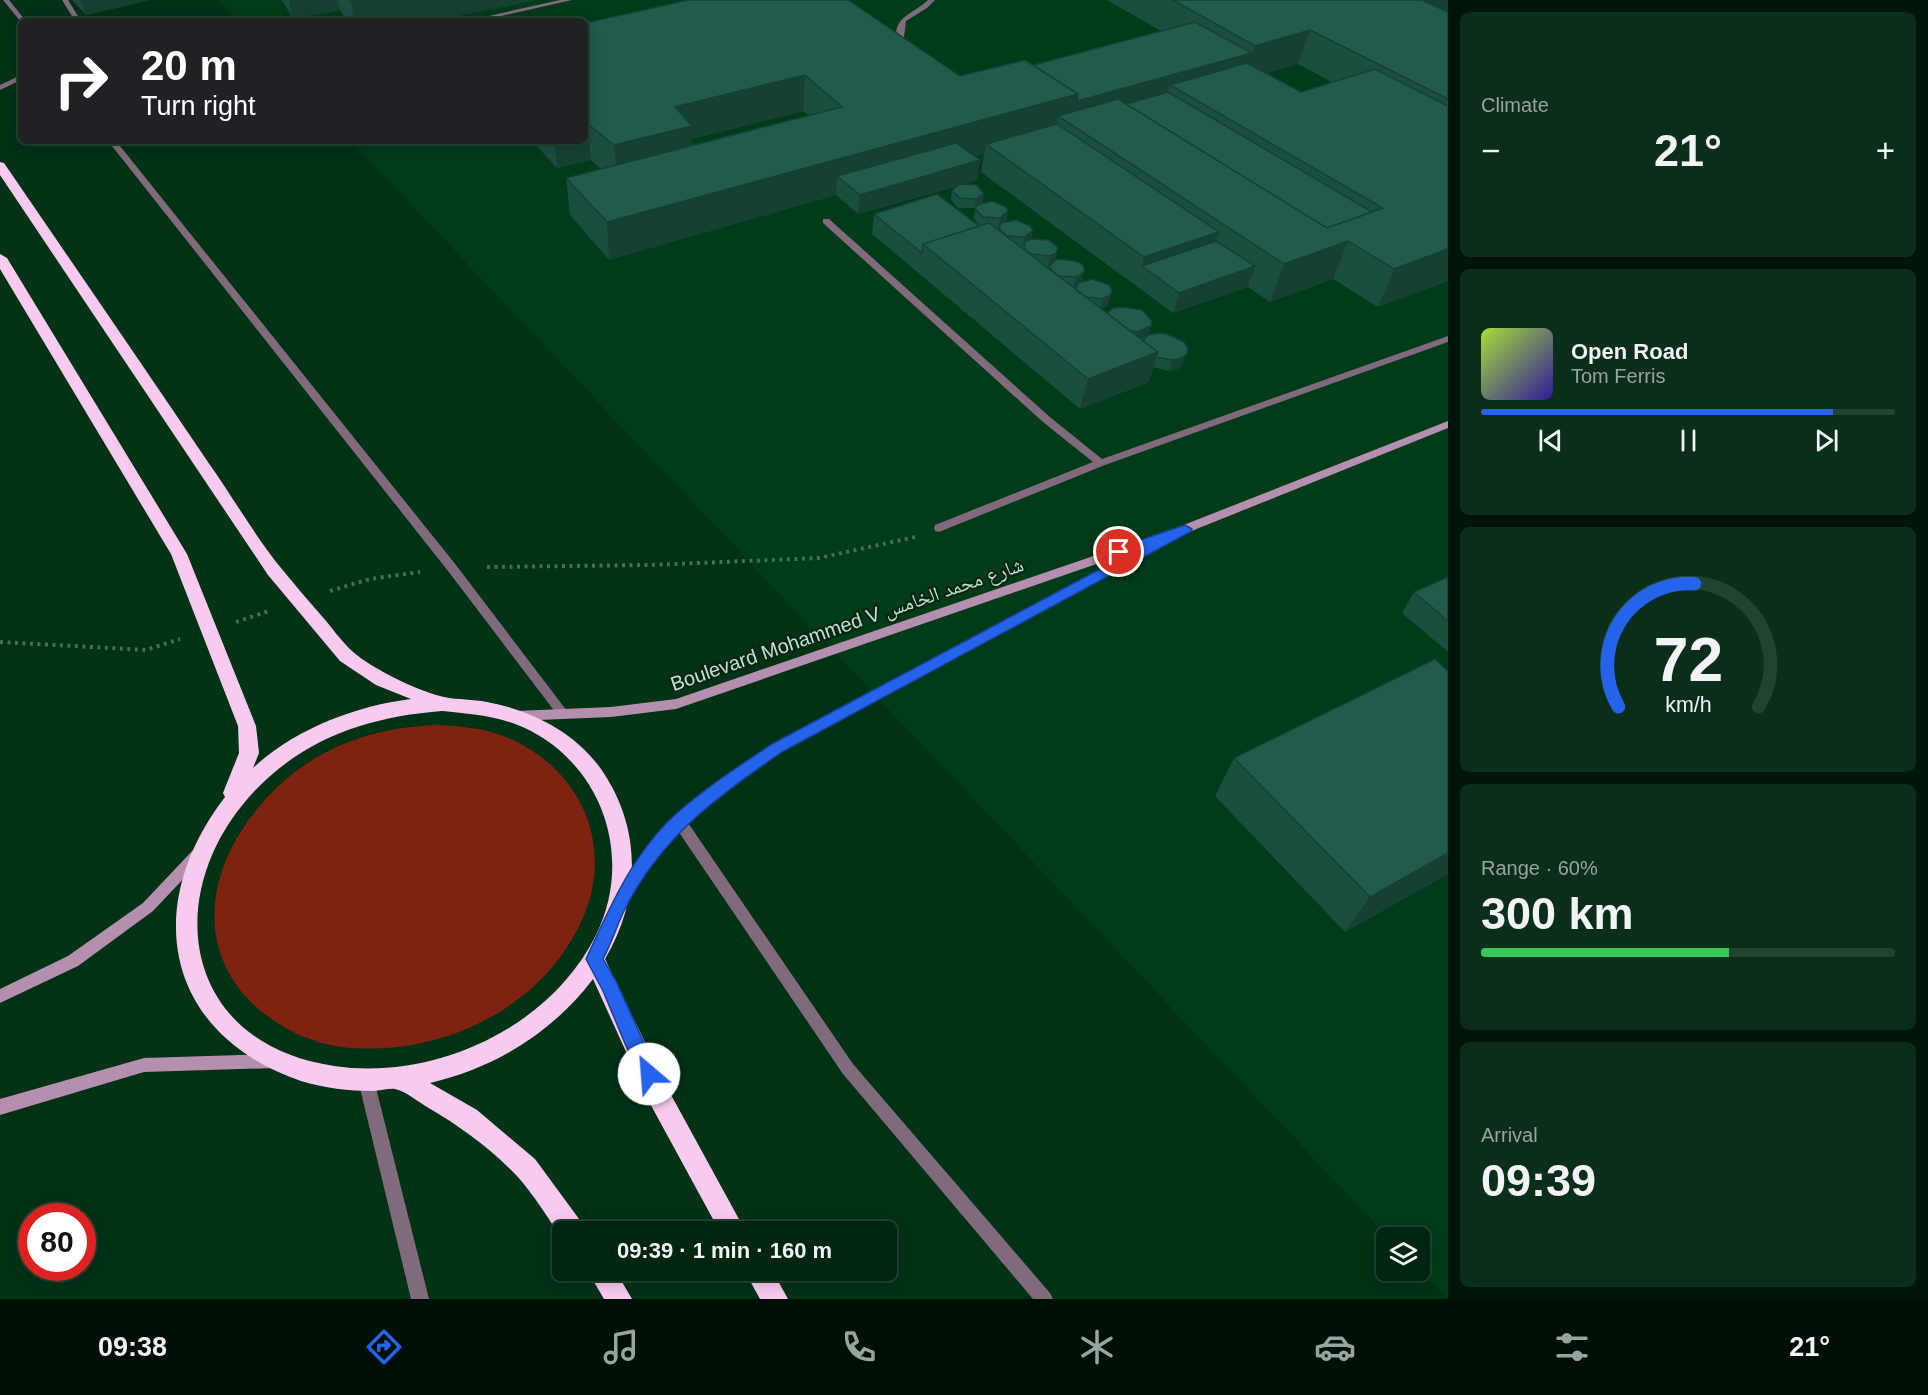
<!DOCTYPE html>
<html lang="en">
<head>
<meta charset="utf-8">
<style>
	body { margin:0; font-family:Arial,"Noto Naskh Arabic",sans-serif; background:#0a2e19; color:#f1f3f6; height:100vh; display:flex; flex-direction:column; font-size:22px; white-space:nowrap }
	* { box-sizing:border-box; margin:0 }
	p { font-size:20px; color:#95a59f }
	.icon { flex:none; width:33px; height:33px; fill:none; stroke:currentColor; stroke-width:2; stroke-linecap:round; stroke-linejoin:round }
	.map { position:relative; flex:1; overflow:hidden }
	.details { display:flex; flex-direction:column; gap:12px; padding:12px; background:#001509; width:480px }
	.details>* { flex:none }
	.hud { position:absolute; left:18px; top:18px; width:570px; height:126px; border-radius:9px; box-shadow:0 3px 15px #0003,0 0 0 2px #224330; background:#202124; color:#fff; overflow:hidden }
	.fabs { position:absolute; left:1376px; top:1227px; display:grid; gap:12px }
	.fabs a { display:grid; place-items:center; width:54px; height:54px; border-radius:9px; background:#002610; box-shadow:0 3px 15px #0003,0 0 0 2px #224330; font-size:30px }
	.speed { position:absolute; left:18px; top:1203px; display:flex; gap:12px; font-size:30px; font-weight:700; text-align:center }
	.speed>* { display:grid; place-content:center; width:78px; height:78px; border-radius:50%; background:#002610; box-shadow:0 3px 15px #0003,0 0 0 2px #224330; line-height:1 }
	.speed .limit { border:9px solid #d22; background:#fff; color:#111 }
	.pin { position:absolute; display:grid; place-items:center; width:51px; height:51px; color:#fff; margin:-26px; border:3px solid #fff; border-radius:50%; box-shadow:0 2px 6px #0007 }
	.me { position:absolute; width:66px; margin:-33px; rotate:333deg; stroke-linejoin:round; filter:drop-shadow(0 0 4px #0008) }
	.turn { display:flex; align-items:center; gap:21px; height:126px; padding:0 24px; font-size:27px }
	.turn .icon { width:78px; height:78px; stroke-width:2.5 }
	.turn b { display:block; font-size:42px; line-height:51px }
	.big { font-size:45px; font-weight:700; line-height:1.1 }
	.details .tile { flex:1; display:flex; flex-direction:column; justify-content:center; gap:9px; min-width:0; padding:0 21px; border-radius:9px; background:#0a2e19 }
	.details .dial { align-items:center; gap:0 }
	.dial svg { height:156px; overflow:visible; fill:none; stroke:#224330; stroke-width:7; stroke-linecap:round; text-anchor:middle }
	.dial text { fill:#f1f3f6; stroke:none }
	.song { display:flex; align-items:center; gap:18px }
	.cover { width:72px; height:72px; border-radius:9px; background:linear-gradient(135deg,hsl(80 70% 55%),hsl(250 70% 35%)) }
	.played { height:6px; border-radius:3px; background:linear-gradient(90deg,#2563eb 85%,#224330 85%) }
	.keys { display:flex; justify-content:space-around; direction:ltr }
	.heat { display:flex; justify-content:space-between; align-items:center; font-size:33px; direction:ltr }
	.charge { height:9px; border-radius:4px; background:linear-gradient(90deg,#34c759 60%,#224330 0) }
	.trip { position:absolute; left:552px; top:1221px; width:345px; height:60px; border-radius:9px; background:#002610; box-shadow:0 3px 15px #0003,0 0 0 2px #224330; font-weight:700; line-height:60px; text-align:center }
	.tabs { display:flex; height:96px; justify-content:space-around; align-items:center; background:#000f06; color:#95a59f }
	.tabs .icon { width:42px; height:42px }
	.tabs .selected { color:#2563eb }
	.tabs b { font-size:27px; color:#f1f3f6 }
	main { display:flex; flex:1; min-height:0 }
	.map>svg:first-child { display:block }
	.built { fill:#003b1a }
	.green { fill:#7f2211 }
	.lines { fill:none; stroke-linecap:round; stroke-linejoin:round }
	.path { stroke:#436f54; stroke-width:4; stroke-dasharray:3 4.5; stroke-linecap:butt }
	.lane { fill:#826a7d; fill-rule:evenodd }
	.street { fill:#826a7d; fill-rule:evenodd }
	.secondary { fill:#b58fae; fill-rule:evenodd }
	.highway { fill:#f9caf0; fill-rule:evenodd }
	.wall { fill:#1c4e40; fill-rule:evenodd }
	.shaded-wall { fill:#164034 }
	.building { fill:#205b4b; stroke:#164034; stroke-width:1.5 }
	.route { fill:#2563eb; stroke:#184099; stroke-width:1.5 }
	.labels { text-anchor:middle; stroke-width:4.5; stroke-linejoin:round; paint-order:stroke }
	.street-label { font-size:20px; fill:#c2e1c9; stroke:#052612 }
</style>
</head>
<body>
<main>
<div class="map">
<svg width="1448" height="1299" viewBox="0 0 1448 1299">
	<rect width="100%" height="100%" fill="#003216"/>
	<path class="built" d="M218 0H1448V1299L1419 1270V1238L1388 1237 351 141H585V21H237Z"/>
	<path class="green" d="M438 725C460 726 482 728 503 736 580 765 617 846 581 922 540 1011 437 1058 341 1047 305 1042 270 1023 245 996 168 907 250 783 341 745 372 732 404 726 438 725Z"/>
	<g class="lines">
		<path class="path" d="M487 567 649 565 819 558 915 537
			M330 591 370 579 420 572
			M236 622 269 611
			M0 642 146 650 180 639"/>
		<path class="lane" d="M3 0H9L26 21 21 22Z
			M62 0H68L81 21H75Z
			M560 0H572L479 21H466Z
			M928 0H935L927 8 906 21 904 37V51L899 52C889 16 907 19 928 0Z
			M21 75V80L0 90V85Z
			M108 141H116L456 565 567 711 569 714 567 717H559L448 571Z
			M823 219H829L1051 418 1102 459 1448 336V342L1105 465 939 532 935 531 934 528 935 525 1093 462 1043 422 823 223Z
			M679 815 684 817 853 1064 1050 1293 1053 1299H1033L843 1074 674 825 672 821 674 817Z"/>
		<path class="street" d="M366 1072 372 1075 374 1080 429 1299H411L358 1080 360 1075Z"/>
		<path class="secondary" d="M1448 421V428L1189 532 1154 544 1159 547 1157 550 782 752 719 795 685 824 660 852 627 903 622 905 617 903 615 899 617 895C632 871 647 847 665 826 696 793 735 769 772 744L1143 548 676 709 611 717 515 721 511 719 509 716 511 713 515 711 611 707 676 699 1181 526Z
			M199 847 204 849 206 853 204 857 153 911 78 966 0 1003V989L68 956 143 903 194 849Z
			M275 1054 280 1056 283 1061 280 1066 275 1068 144 1072 0 1115V1099L144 1058Z"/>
		<path class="highway" d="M0 162 4 163C73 264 142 364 210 465 234 499 255 536 281 568 294 584 307 599 320 614 331 626 340 640 352 651 371 668 419 692 444 697 458 700 473 699 487 702 531 710 575 732 601 769 642 828 641 898 605 959L664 1082 746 1232H720L647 1098 593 979C553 1032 495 1068 430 1083L477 1110 535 1159 582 1223 585 1232H562V1239C548 1218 534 1195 517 1176 491 1149 460 1126 427 1107 418 1102 406 1091 395 1089 389 1088 380 1091 373 1091 349 1091 324 1088 301 1081 164 1034 141 906 225 797L223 793 239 753 238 726 171 554 0 269V254L7 258 187 554 256 726 259 753 253 768C295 729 355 706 411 699L376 685 340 661 268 575 0 175ZM442 711C472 714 503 716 531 731 605 770 633 860 596 935 550 1028 434 1081 334 1066 172 1042 159 875 269 777 318 733 378 716 442 711Z
			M587 1270H615L632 1299H604Z
			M744 1270H772L788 1299H760Z"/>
	</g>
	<path class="wall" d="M72 0H150L86 15Z
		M282 0H537L432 21H347L340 10 293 19Z
		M1107 0H1448V281L1378 307 1333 279 1270 302 1248 287 1173 313 981 172 984 154 975 156 977 180 963 184 983 203 981 204 1008 211 1006 221 1005 223 1031 239 1058 248 1055 262 1085 270 1081 282 1109 301 1107 306 1101 309 1108 314 1152 321 1148 335 1183 364 1178 369 1169 371 1153 367 1149 382 1080 409 872 234 874 214 980 226 974 219 975 208H958L951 200 952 190 958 186 858 214 836 195 609 260 570 215 566 178 601 169 591 160 557 168 532 141H585V23L960 76 1033 65 1161 31ZM1298 64 1332 82 1301 92 1267 73ZM803 111 809 115 692 145V139Z
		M1448 577V652L1402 613 1414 592Z
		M1234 758 1448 874 1345 932 1215 796Z"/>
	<path class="shaded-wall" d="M80 0H150L86 15Z
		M289 0H338L340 10 293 19Z
		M362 0H537L432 21H354L351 2Z
		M1420 0H1448V16Z
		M1310 30 1298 64 1189 96 1170 85 1166 102 1058 116 1055 134 986 144 984 154 855 190 837 176 836 195 609 260 607 222 1078 94 1252 53 1255 46Z
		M805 75 803 111 692 139 693 162 617 182 614 145 675 107Z
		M585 124H588L591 160 557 168 554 141H585Z
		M980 160 977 180 858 214 860 195Z
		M984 193 983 203 975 209 976 199Z
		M1008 211 1006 221 998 228 1000 218Z
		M1033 230 1031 240 1023 247 1025 237Z
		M1219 232 1210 261 1142 266 1144 257Z
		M1348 241 1333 279 1270 302 1284 264Z
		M1058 248 1056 259 1054 263 1048 266 1050 256Z
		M1448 249V281L1378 307 1394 269Z
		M1255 266 1248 287 1173 313 1179 293Z
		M1085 270 1080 284 1074 287 1076 277Z
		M1112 291 1107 306 1101 309 1103 299Z
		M1151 326 1148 336 1134 342 1137 332Z
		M1158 352 1149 382 1080 409 1088 379Z
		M1187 354 1183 364 1178 369 1169 371 1172 360Z
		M1448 853V874L1345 932 1370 897Z"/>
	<path class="building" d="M349 0H362L351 2Z
		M688 0H848L960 76 1025 60 1078 94 607 222 566 178 842 107 805 75 675 107 692 126 614 145 588 124H585V23Z
		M1173 0H1422L1448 12V99L1310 30 1255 46Z
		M1195 22 1252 53 1077 101 1078 94 1033 65Z
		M1247 63 1301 92 1375 69 1448 106V249L1394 269 1348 241 1284 264 1058 116 1118 99 1327 228 1383 208 1170 85Z
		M1168 92 1372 212 1327 228 1126 104Z
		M1057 124 1219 232 1144 257 986 144Z
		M956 143 980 160 860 195 837 176Z
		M960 184 976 185 984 193 976 199 959 198 952 190Z
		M937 194 979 226 923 244 922 253 874 214Z
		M992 201 1006 207 1008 211 1000 218 983 217 975 209 977 205Z
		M1016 220 1030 226 1033 230 1025 237 1007 236 999 228 1001 223Z
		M989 223 1158 352 1088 379 923 244Z
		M1032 239 1049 240 1058 248 1056 253 1050 256 1032 254 1026 251 1024 246 1026 241Z
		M1216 241 1255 266 1179 293 1142 266Z
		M1057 259 1075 261 1082 264 1085 270 1082 274 1076 277 1058 276 1049 267Z
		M1093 279 1109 285 1112 291 1110 295 1103 299 1086 297 1077 291 1076 288 1078 283Z
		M1123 307 1142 310 1152 321 1151 326 1137 332 1129 330 1108 314V312L1114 308Z
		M1157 333 1167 334 1184 342 1188 348 1187 354 1181 358 1172 360 1156 357 1158 352 1143 341 1148 335Z
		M1448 577V621L1414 592Z
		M1435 659 1448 671V853L1370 897 1234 758Z"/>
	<path class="route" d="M1185 525 1192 529 1190 532 782 752C718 796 661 837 625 909 617 925 612 942 603 959L616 981 658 1074 655 1080 649 1083 643 1080 626 1046 603 991 586 959C609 909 633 853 675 815 705 788 739 766 772 744L1132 552 1119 557 1112 552 1114 549Z"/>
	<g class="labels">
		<g class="street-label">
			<text transform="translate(847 624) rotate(-19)" y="7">Boulevard Mohammed V شارع محمد الخامس</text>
		</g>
	</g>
</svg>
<div class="fabs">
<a><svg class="icon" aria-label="layers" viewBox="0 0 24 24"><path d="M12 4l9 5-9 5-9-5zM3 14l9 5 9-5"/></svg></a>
</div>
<div class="speed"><div class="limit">80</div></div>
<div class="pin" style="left:1119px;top:552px;background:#d93025"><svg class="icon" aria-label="arrive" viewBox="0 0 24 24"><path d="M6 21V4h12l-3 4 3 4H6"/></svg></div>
<svg class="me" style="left:649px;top:1074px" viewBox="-20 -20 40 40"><circle r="19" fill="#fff"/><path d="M0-13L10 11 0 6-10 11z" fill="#2563eb"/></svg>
<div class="trip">09:39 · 1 min · 160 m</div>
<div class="hud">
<div class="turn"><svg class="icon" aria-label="right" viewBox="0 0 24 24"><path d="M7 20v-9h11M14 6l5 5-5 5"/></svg><div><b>20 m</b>Turn right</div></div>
</div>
</div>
<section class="details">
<div class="tile"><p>Climate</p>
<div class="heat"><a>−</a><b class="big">21°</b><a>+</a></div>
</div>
<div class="tile">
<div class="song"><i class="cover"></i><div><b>Open Road</b><p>Tom Ferris</p></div></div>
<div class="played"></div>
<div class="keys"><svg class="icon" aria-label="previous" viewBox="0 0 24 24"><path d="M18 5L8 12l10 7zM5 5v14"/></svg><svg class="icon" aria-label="pause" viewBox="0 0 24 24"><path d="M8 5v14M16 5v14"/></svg><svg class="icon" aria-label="next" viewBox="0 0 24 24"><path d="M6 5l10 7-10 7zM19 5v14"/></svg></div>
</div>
<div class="tile dial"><svg viewBox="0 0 100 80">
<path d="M14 69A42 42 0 1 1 86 69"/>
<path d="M14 69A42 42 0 0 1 53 6" stroke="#2563eb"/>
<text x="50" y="56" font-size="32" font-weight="700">72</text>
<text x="50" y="72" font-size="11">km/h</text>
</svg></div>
<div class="tile"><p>Range · 60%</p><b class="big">300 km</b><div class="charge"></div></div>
<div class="tile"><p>Arrival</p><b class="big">09:39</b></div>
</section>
</main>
<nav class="tabs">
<b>09:38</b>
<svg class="icon selected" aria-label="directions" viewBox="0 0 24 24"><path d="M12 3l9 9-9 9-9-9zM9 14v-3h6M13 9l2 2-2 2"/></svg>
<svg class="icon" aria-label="music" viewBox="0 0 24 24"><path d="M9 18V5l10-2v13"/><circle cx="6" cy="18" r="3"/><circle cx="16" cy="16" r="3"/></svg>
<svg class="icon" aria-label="phone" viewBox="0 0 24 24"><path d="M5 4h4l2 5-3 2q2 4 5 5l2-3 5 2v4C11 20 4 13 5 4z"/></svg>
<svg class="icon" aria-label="climate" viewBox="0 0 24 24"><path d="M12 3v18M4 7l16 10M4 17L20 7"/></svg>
<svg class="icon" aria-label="car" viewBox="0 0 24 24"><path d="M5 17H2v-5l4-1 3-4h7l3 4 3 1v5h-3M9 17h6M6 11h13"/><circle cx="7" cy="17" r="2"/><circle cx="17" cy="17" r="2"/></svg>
<svg class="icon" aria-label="filters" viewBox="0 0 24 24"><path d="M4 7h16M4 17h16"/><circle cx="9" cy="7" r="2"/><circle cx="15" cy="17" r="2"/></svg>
<b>21°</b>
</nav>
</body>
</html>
